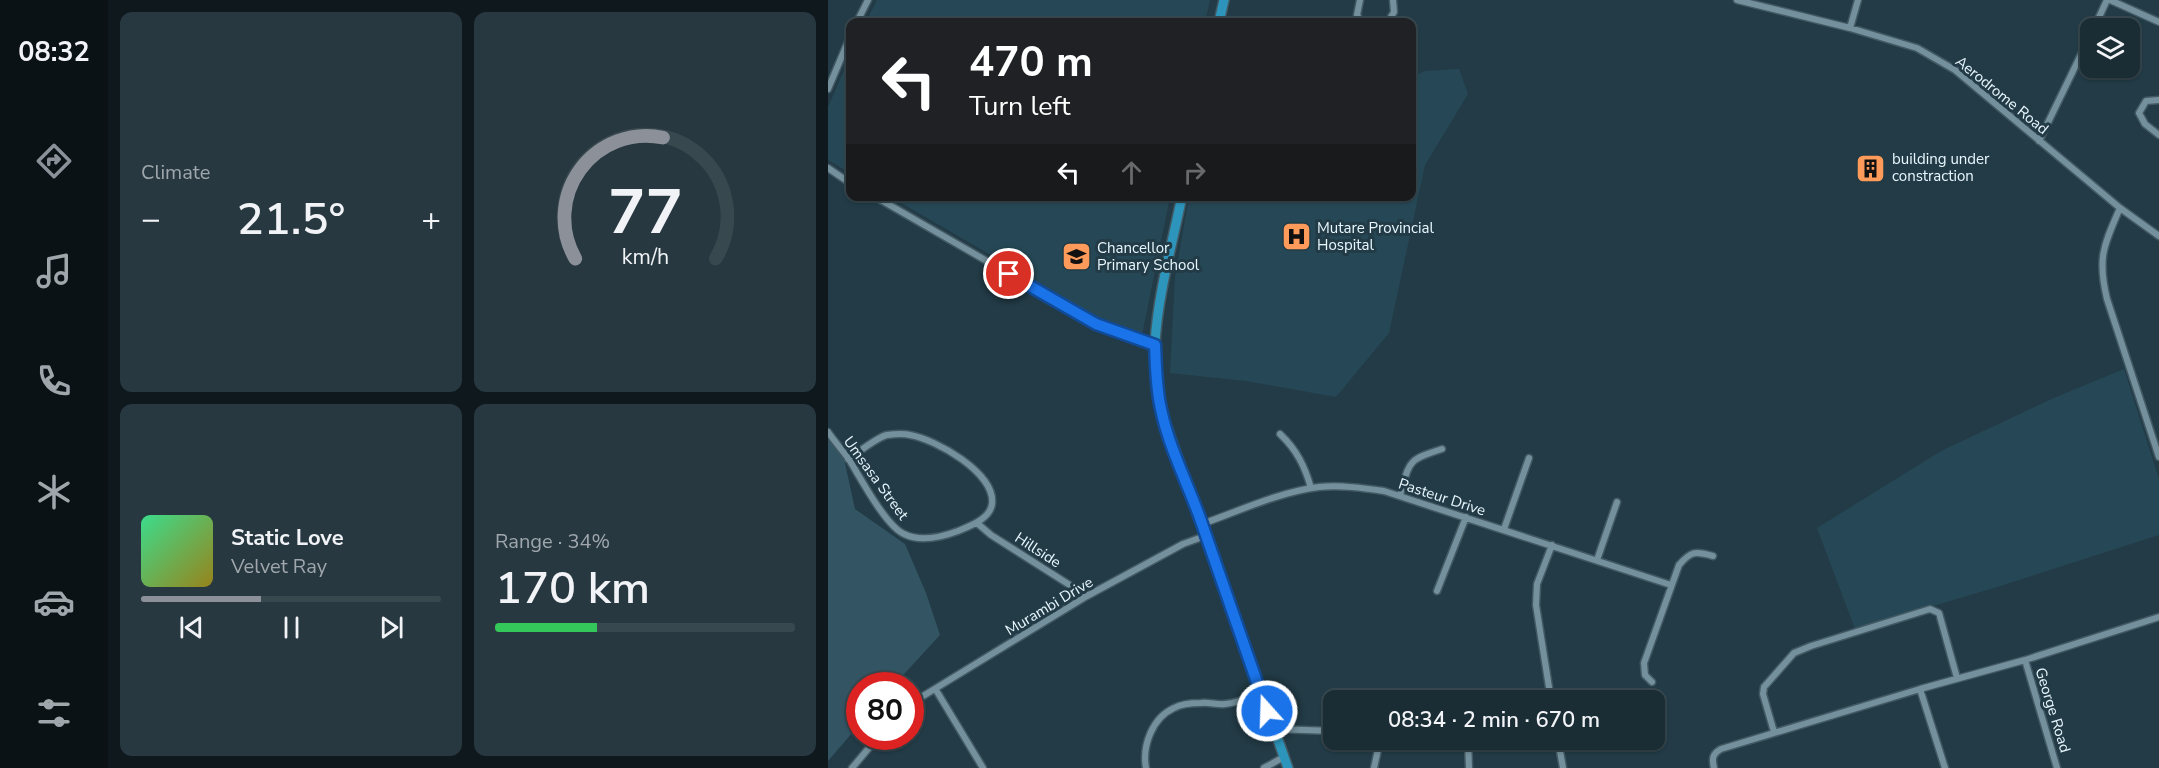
<!DOCTYPE html>
<html lang="en">
<head>
<meta charset="utf-8">
<style>
	body { margin:0; font-family:"Nunito Sans",sans-serif; background:#273840; color:#f1f3f6; height:100vh; display:flex; flex-direction:column; font-size:22px; white-space:nowrap }
	* { box-sizing:border-box; margin:0 }
	p { font-size:20px; color:#9fa7ac }
	.icon { flex:none; width:33px; height:33px; fill:none; stroke:currentColor; stroke-width:2; stroke-linecap:round; stroke-linejoin:round }
	.map { position:relative; flex:1; overflow:hidden }
	.side { display:flex; flex-direction:column; gap:12px; padding:12px; background:#0e181d; width:720px }
	.side>* { flex:none }
	.top-card { position:absolute; left:18px; top:18px; width:570px; height:183px; border-radius:12px; box-shadow:0 2px 4px #0004,0 0 0 2px #38484f; background:#202124; color:#fff; overflow:hidden }
	.fabs { position:absolute; left:1252px; top:18px; display:grid; gap:12px }
	.fabs a { display:grid; place-items:center; width:60px; height:60px; border-radius:12px; background:#1a2c34; box-shadow:0 2px 4px #0004,0 0 0 2px #38484f; font-size:30px }
	.speed { position:absolute; left:18px; top:672px; display:flex; gap:12px; font-size:30px; font-weight:700; text-align:center }
	.speed>* { display:grid; place-content:center; width:78px; height:78px; border-radius:50%; background:#1a2c34; box-shadow:0 2px 4px #0004,0 0 0 2px #38484f; line-height:1 }
	.speed .limit { border:9px solid #d22; background:#fff; color:#111 }
	.pin { position:absolute; display:grid; place-items:center; width:51px; height:51px; color:#fff; margin:-26px; border:3px solid #fff; border-radius:50%; box-shadow:0 2px 6px #0007 }
	.me { position:absolute; width:66px; margin:-33px; rotate:340deg; stroke-linejoin:round; filter:drop-shadow(0 0 4px #0008) }
	.turn { display:flex; align-items:center; gap:21px; height:126px; padding:0 24px; font-size:27px }
	.turn .icon { width:78px; height:78px; stroke-width:2.5 }
	.turn b { display:block; font-size:42px; line-height:51px }
	.lanes { display:flex; align-items:center; height:57px; padding:0 24px; background:#0003; justify-content:center; gap:30px; direction:ltr }
	.lanes .off { opacity:.35 }
	.big { font-size:45px; font-weight:600; line-height:1.1 }
	.side .card { flex:1; display:flex; flex-direction:column; justify-content:center; gap:9px; min-width:0; padding:0 21px; border-radius:12px; background:#273840 }
	.side .dial { align-items:center; gap:0 }
	.dial svg { height:156px; overflow:visible; fill:none; stroke:#38484f; stroke-width:7; stroke-linecap:round; text-anchor:middle }
	.dial text { fill:#f1f3f6; stroke:none }
	.song { display:flex; align-items:center; gap:18px }
	.cover { width:72px; height:72px; border-radius:9px; background:linear-gradient(135deg,hsl(150 70% 55%),hsl(50 70% 35%)) }
	.played { height:6px; border-radius:3px; background:linear-gradient(90deg,#8c9099 40%,#38484f 40%) }
	.keys { display:flex; justify-content:space-around; direction:ltr }
	.heat { display:flex; justify-content:space-between; align-items:center; font-size:33px; direction:ltr }
	.charge { height:9px; border-radius:4px; background:linear-gradient(90deg,#34c759 34%,#38484f 0) }
	.side .tiles { flex:1; display:grid; gap:12px; grid-template-columns:repeat(2,1fr) }
	.trip { position:absolute; left:495px; top:690px; width:342px; height:60px; border-radius:12px; background:#1a2c34; box-shadow:0 2px 4px #0004,0 0 0 2px #38484f; font-weight:600; line-height:60px; text-align:center }
	main { display:flex; flex:1; min-height:0 }
	.tabs { display:flex; flex-direction:column; width:108px; justify-content:space-around; align-items:center; background:#0a1215; color:#9fa7ac }
	.tabs .icon { width:42px; height:42px }
	.tabs .on { color:#8c9099 }
	.tabs b { font-size:27px; color:#f1f3f6 }
	.map>svg:first-child { display:block }
	.built { fill:#264856 }
	.green { fill:#325463 }
	.lines { fill:none; stroke-linecap:round; stroke-linejoin:round }
	.minor-casing { stroke:#425963; stroke-width:9 }
	.highway-casing { stroke:#425963; stroke-width:12 }
	.minor { stroke:#74909c; stroke-width:6 }
	.highway { stroke:#2d95bb; stroke-width:9 }
	.route-casing { stroke:#114b97; stroke-width:15 }
	.route { stroke:#1a73e8; stroke-width:10 }
	.labels { text-anchor:middle; stroke-width:6; stroke-linejoin:round; paint-order:stroke }
	.street-label { font-size:15px; fill:#e8f7fe; stroke:#223b46 }
	.poi-label { font-size:15px; fill:#e8f7fe; stroke:#223b46; text-anchor:start }
</style>
</head>
<body>
<main>
<nav class="tabs">
<b>08:32</b>
<svg class="icon on" aria-label="directions" viewBox="0 0 24 24"><path d="M12 3l9 9-9 9-9-9zM9 14v-3h6M13 9l2 2-2 2"/></svg>
<svg class="icon" aria-label="music" viewBox="0 0 24 24"><path d="M9 18V5l10-2v13"/><circle cx="6" cy="18" r="3"/><circle cx="16" cy="16" r="3"/></svg>
<svg class="icon" aria-label="phone" viewBox="0 0 24 24"><path d="M5 4h4l2 5-3 2q2 4 5 5l2-3 5 2v4C11 20 4 13 5 4z"/></svg>
<svg class="icon" aria-label="climate" viewBox="0 0 24 24"><path d="M12 3v18M4 7l16 10M4 17L20 7"/></svg>
<svg class="icon" aria-label="car" viewBox="0 0 24 24"><path d="M5 17H2v-5l4-1 3-4h7l3 4 3 1v5h-3M9 17h6M6 11h13"/><circle cx="7" cy="17" r="2"/><circle cx="17" cy="17" r="2"/></svg>
<svg class="icon" aria-label="filters" viewBox="0 0 24 24"><path d="M4 7h16M4 17h16"/><circle cx="9" cy="7" r="2"/><circle cx="15" cy="17" r="2"/></svg>
</nav>
<section class="side">
<div class="tiles">
<div class="card"><p>Climate</p>
<div class="heat"><a>−</a><b class="big">21.5°</b><a>+</a></div>
</div>
<div class="card dial"><svg viewBox="0 0 100 80">
<path d="M14 69A42 42 0 1 1 86 69"/>
<path d="M14 69A42 42 0 0 1 59 7" stroke="#8c9099"/>
<text x="50" y="56" font-size="32" font-weight="700">77</text>
<text x="50" y="72" font-size="11">km/h</text>
</svg></div>
<div class="card">
<div class="song"><i class="cover"></i><div><b>Static Love</b><p>Velvet Ray</p></div></div>
<div class="played"></div>
<div class="keys"><svg class="icon" aria-label="previous" viewBox="0 0 24 24"><path d="M18 5L8 12l10 7zM5 5v14"/></svg><svg class="icon" aria-label="pause" viewBox="0 0 24 24"><path d="M8 5v14M16 5v14"/></svg><svg class="icon" aria-label="next" viewBox="0 0 24 24"><path d="M6 5l10 7-10 7zM19 5v14"/></svg></div>
</div>
<div class="card"><p>Range · 34%</p><b class="big">170 km</b><div class="charge"></div></div>
</div>
</section>
<div class="map">
<svg width="1331" height="768" viewBox="0 0 1331 768">
	<rect width="100%" height="100%" fill="#223b46"/>
	<path class="built" d="M49 0H382L377 22H38Z
		M22 57V173L0 160V107Z
		M631 69 640 94 597 165 561 333 508 397 418 381 342 373 347 277 361 197 584 196V77L597 71Z
		M63 197H342L314 335 271 318Z
		M1296 369 1331 479V535L1166 588 1027 629 989 528 1113 451 1228 397Z"/>
	<path class="green" d="M0 435 15 454 27 509 77 544 98 593 112 635 66 685 32 686 31 725 0 761Z"/>
	<g class="lines">
		<defs>
			<path id="minor" d="M532 0 529 15 533 22
				M909 0 1022 28 1089 48 1127 70 1292 208 1331 236
				M1282 0 1331 22
				M29 22 40 0
				M560 22 566 12 565 0
				M1022 28 1030 0
				M1266 28 1279 0
				M0 89 22 37
				M1331 100 1318 101 1311 113 1317 124 1331 135
				M1211 141 1263 34
				M0 168 22 183
				M46 196 268 324 327 345
				M1292 208C1276 245 1269 257 1279 299L1331 457
				M0 432C7 442 15 451 22 461 33 479 58 526 76 534 92 542 114 537 130 531 142 526 162 519 164 504 168 473 107 439 82 435 75 433 66 434 59 435 49 437 30 453 20 459
				M452 434C469 450 477 467 483 488
				M572 495C582 461 579 460 614 449
				M149 523 163 535 259 596
				M374 524C411 511 451 492 491 487 513 485 535 488 556 491L843 585
				M676 529 701 458
				M769 560 789 502
				M609 591 638 517
				M1197 660 1229 768
				M824 682 817 675 816 663 851 565C863 551 867 551 885 556
				M1092 689 1117 768
				M108 690 155 768
				M723 700 708 605 709 584 724 545
				M82 704 259 596 355 544 377 536
				M446 729 506 731
				M946 732 935 694 936 687 966 653 983 646 1102 609 1111 613 1129 678
				M640 740 641 768
				M686 740 730 742
				M730 740 735 768
				M24 768 51 736
				M318 768C314 746 324 718 346 708 353 704 365 703 373 703 381 702 389 705 397 704 410 703 421 698 433 693
				M436 768 456 757
				M546 768 552 740
				M886 768C884 759 884 754 893 749L1092 689 1197 660 1331 617"/>
			<path id="highway" d="M391 22 396 0
				M354 196C344 245 330 294 327 343 326 365 329 387 332 408L460 768"/>
		</defs>
		<use href="#minor" class="minor-casing"/>
		<use href="#highway" class="highway-casing"/>
		<use href="#minor" class="minor"/>
		<use href="#highway" class="highway"/>
	</g>
	<g class="lines">
		<defs>
			<path id="route" d="M181 274 268 324 327 345C328 366 328 388 333 409 341 448 360 484 373 521 395 585 417 648 439 711"/>
		</defs>
		<use href="#route" class="route-casing"/>
		<use href="#route" class="route"/>
	</g>
	<defs>
		<symbol id="building-square" viewBox="-11 -11 22 22"><rect x="-9" y="-9" width="18" height="18" rx="4" fill="#ff9b5a" stroke="#223b46"/><path d="M-4-6H4V6H1V3H-1V6H-4ZM-2.5-4.3h1.7v1.8h-1.7ZM.8-4.3h1.7v1.8H.8ZM-2.5-1h1.7V.8h-1.7ZM.8-1h1.7V.8H.8Z" fill="#111"/></symbol>
		<symbol id="hospital-square" viewBox="-11 -11 22 22"><rect x="-9" y="-9" width="18" height="18" rx="4" fill="#ff9b5a" stroke="#223b46"/><path d="M-5-5h3v3.5h4V-5h3V5h-3V1.5h-4V5h-3Z" fill="#111"/></symbol>
		<symbol id="school-square" viewBox="-11 -11 22 22"><rect x="-9" y="-9" width="18" height="18" rx="4" fill="#ff9b5a" stroke="#223b46"/><path d="M0-5L7-2L0 1L-7-2ZM-4 1L0 2.5L4 1V4Q0 6-4 4Z" fill="#111"/></symbol>
	</defs>
	<g fill-rule="evenodd">
		<use href="#building-square" x="1026" y="152" width="33" height="33"/>
		<use href="#hospital-square" x="452" y="220" width="33" height="33"/>
		<use href="#school-square" x="232" y="240" width="33" height="33"/>
	</g>
	<g class="labels">
		<g class="street-label">
			<text transform="translate(1174 95) rotate(39)" y="5">Aerodrome Road</text>
			<text transform="translate(48 478) rotate(54)" y="5">Umsasa Street</text>
			<text transform="translate(614 497) rotate(18)" y="5">Pasteur Drive</text>
			<text transform="translate(210 550) rotate(33)" y="5">Hillside</text>
			<text transform="translate(221 606) rotate(-31)" y="5">Murambi Drive</text>
			<text transform="translate(1225 710) rotate(73)" y="5">George Road</text>
		</g>
		<g class="poi-label">
			<text x="1064" y="164">building under<tspan x="1064" dy="17">constraction</tspan></text>
			<text x="489" y="233">Mutare Provincial<tspan x="489" dy="17">Hospital</tspan></text>
			<text x="269" y="253">Chancellor<tspan x="269" dy="17">Primary School</tspan></text>
		</g>
	</g>
</svg>
<div class="fabs">
<a><svg class="icon" aria-label="layers" viewBox="0 0 24 24"><path d="M12 4l9 5-9 5-9-5zM3 14l9 5 9-5"/></svg></a>
</div>
<div class="speed"><div class="limit">80</div></div>
<div class="pin" style="left:181px;top:274px;background:#d93025"><svg class="icon" aria-label="arrive" viewBox="0 0 24 24"><path d="M6 21V4h12l-3 4 3 4H6"/></svg></div>
<svg class="me" style="left:439px;top:711px" viewBox="-20 -20 40 40"><circle r="17" fill="#1a73e8" stroke="#fff" stroke-width="3"/><path d="M0-11L8 9 0 5-8 9z" fill="#fff"/></svg>
<div class="trip">08:34 · 2 min · 670 m</div>
<div class="top-card">
<div class="turn"><svg class="icon" aria-label="left" viewBox="0 0 24 24"><path d="M17 20v-9H6M10 6l-5 5 5 5"/></svg><div><b>470 m</b>Turn left</div></div>
<div class="lanes"><svg class="icon" aria-label="left" viewBox="0 0 24 24"><path d="M17 20v-9H6M10 6l-5 5 5 5"/></svg><svg class="icon off" aria-label="ahead" viewBox="0 0 24 24"><path d="M12 20V5M6 11l6-6 6 6"/></svg><svg class="icon off" aria-label="right" viewBox="0 0 24 24"><path d="M7 20v-9h11M14 6l5 5-5 5"/></svg></div>
</div>
</div>
</main>
</body>
</html>
